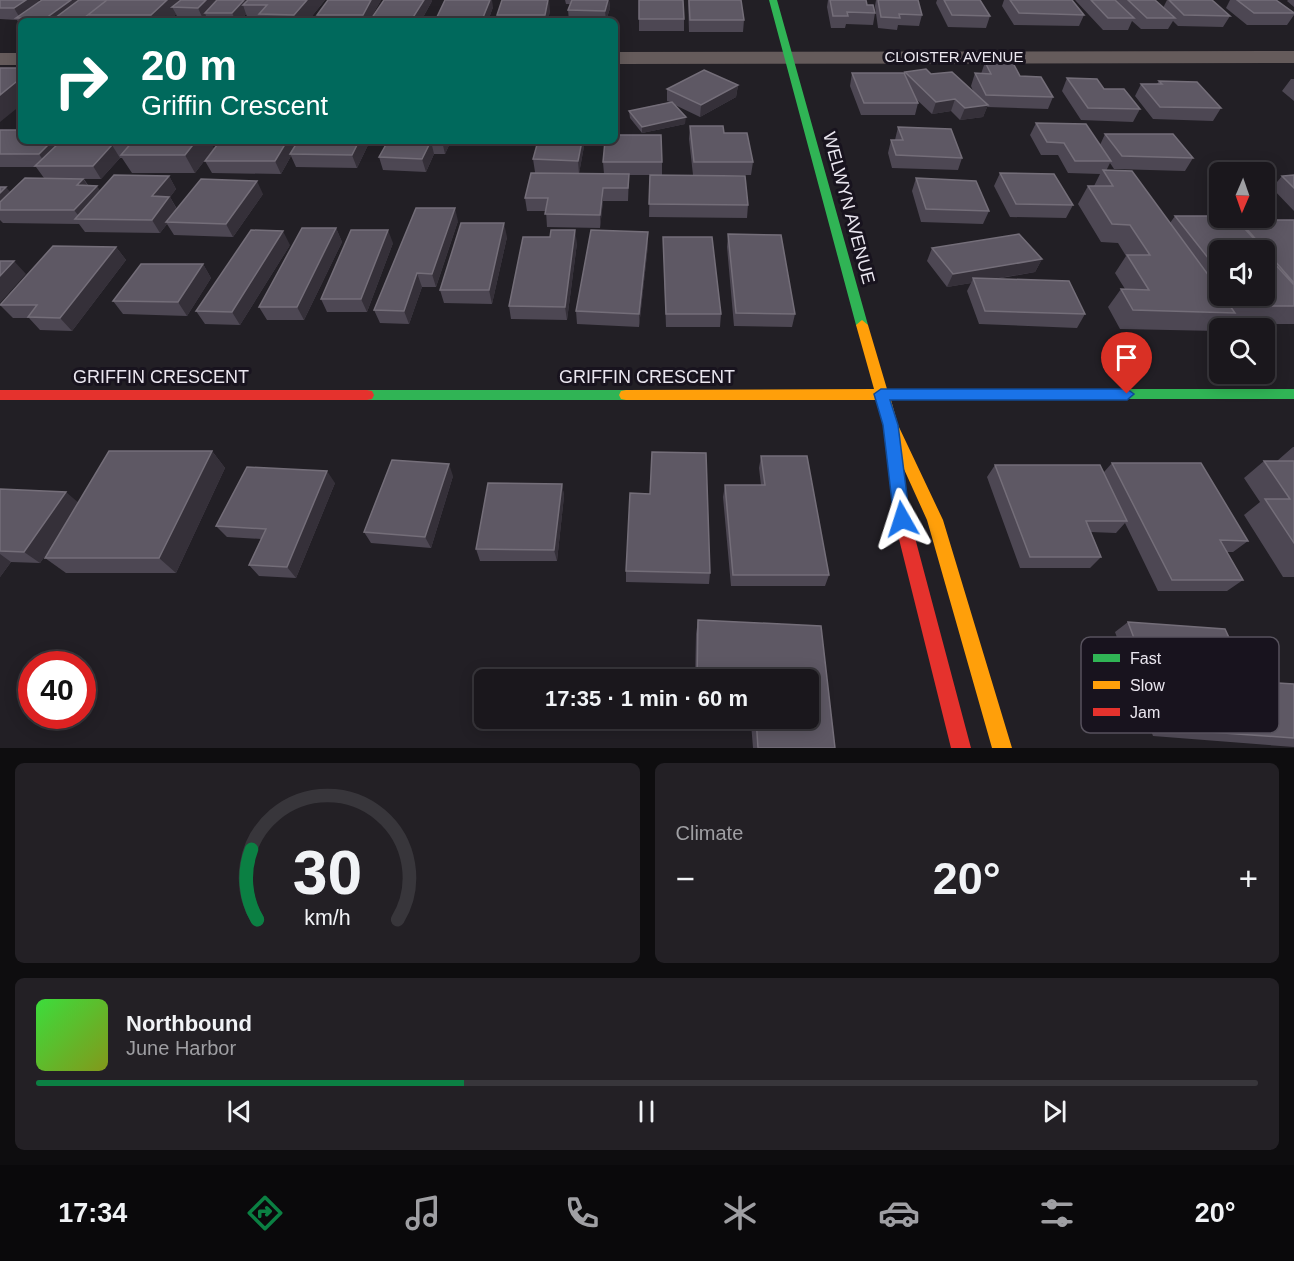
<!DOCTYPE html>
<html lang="en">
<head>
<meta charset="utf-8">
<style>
	body { margin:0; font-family:Arial,sans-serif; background:#232025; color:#f1f3f6; height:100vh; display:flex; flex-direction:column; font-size:22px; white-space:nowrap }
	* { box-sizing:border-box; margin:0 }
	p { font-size:20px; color:#9f9fa3 }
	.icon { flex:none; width:33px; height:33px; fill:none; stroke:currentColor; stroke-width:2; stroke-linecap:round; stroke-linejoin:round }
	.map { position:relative; height:748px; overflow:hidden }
	.details { display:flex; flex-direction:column; gap:15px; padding:15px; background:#0e0d0f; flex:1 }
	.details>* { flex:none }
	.guide { position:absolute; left:18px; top:18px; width:600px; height:126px; border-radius:9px; box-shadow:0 3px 15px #0003,0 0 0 2px #38363b; background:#00695c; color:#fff; overflow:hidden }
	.needle { width:39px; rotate:182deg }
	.fabs { position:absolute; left:1209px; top:162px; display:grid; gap:12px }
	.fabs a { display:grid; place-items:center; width:66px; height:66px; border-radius:9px; background:#1a171c; box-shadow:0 3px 15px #0003,0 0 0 2px #38363b; font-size:30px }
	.speed { position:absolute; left:18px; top:651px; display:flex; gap:12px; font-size:30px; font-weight:700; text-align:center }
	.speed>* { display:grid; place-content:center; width:78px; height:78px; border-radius:50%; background:#1a171c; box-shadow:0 3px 15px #0003,0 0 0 2px #38363b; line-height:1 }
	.speed .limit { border:9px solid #d22; background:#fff; color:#111 }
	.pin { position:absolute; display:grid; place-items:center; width:51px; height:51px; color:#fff; margin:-62px -26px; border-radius:50% 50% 50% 0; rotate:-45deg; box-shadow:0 0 6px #0007 }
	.pin .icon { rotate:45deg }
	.me { position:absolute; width:66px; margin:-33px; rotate:354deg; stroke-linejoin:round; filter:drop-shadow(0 0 4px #0008) }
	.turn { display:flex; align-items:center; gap:21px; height:126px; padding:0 24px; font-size:27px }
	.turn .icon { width:78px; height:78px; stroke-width:2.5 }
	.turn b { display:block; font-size:42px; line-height:51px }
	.big { font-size:45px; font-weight:600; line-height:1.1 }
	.details .card { flex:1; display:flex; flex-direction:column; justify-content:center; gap:9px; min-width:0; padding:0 21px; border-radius:9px; background:#232025 }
	.details .dial { align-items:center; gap:0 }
	.dial svg { height:156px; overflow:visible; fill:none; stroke:#38363b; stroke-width:7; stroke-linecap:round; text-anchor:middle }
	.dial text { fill:#f1f3f6; stroke:none }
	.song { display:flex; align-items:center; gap:18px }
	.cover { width:72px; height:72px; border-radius:9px; background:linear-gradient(135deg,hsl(120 70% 55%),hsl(70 70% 35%)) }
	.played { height:6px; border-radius:3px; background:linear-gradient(90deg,#0b8043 35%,#38363b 35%) }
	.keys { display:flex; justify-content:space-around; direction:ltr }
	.heat { display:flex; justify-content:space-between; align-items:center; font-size:33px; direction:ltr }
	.details .tiles { flex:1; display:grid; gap:15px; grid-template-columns:1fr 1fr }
	.card:last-child { grid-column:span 2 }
	.trip { position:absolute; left:474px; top:669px; width:345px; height:60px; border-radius:9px; background:#1a171c; box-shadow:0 3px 15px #0003,0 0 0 2px #38363b; font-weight:600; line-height:60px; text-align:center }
	.dock { display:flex; height:96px; justify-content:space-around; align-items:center; background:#0a090b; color:#9f9fa3 }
	.dock .icon { width:42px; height:42px }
	.dock .active { color:#0b8043 }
	.dock b { font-size:27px; color:#f1f3f6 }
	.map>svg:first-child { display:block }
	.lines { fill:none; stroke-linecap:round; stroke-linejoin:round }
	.street { fill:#655b5b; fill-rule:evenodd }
	.fast { fill:#30b455; fill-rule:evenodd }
	.slow { fill:#ff9f0a; fill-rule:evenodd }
	.jam { fill:#e5322d; fill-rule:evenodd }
	.wall { fill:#4d4753; fill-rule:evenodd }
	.shaded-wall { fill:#353039 }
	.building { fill:#5e5864; stroke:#746e79; stroke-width:1.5 }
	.route { fill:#1a73e8; stroke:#114b97; stroke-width:1.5 }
	.labels { text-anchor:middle; stroke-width:6; stroke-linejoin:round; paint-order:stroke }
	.far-street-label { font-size:15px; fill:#eae6ef; stroke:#18131e }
	.street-label { font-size:18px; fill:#eae6ef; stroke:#18131e }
	.key { fill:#18131e; stroke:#57525d; stroke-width:1.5 }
	.key-label { font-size:16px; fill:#eae6ef }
</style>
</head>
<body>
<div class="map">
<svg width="1294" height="748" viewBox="0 0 1294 748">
	<rect width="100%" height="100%" fill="#221f25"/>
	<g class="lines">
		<path class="street" d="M1294 51V63L615 64V52Z
			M0 53H21V65H0Z"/>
		<path class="fast" d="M769 0H777L868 325 862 330 856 325Z
			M1008 389H1294V399H1008L1003 398 1001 394 1003 390Z
			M367 390H626L631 391 633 395 631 399 626 400H367L362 399 360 395 362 391Z"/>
		<path class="slow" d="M862 320 868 325 887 389H1008L1013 390 1015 394 1013 398 1008 399 891 400 898 425 943 520 1012 748H992L927 520 884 425 877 400H626L621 399 619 395 621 391 626 390 874 389 856 325Z"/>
		<path class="jam" d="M0 390H367L372 391 374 395 372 399 367 400H0Z
			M894 448 899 450 901 454 910 519 971 748H951L894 519 887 454 889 450Z"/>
	</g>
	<path class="wall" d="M0 0H38L39 2 325 0 308 21H249L246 14 240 21H208L206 16 203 19H178L176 14 169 21H21V26L17 20 0 19Z
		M328 0H381L369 21H319L317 15Z
		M565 0H609L610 8 606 21H569L568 10 570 4H566Z
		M639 0 684 19V31H639Z
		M688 0H741L744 20 743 32H689Z
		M828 0H866L867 5 875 13 873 25 846 24 845 28H831L827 7Z
		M876 0H918L922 15 919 26 898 25 897 30 878 28 875 6Z
		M937 0H980L990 16 986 28 948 27 936 3Z
		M1004 0H1072L1084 15 1079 26 1014 25 1002 6Z
		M1075 0H1155L1163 8 1167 0H1212L1230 16 1223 27 1178 26 1173 21 1168 29H1141L1132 21 1128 30H1103Z
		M1230 0H1276L1294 12V15L1287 25H1247L1226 8Z
		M1288 0H1294V7L1287 1Z
		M432 1 421 21H372L371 19Z
		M493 7 488 21H437L436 19Z
		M550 10 548 21H498L497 15Z
		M985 62 1020 76 1053 97 1048 109 987 107 983 117 960 120 951 111 932 114 916 99 918 103 915 115H861L850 86 852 73 904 75 905 72 931 74 973 91 971 86 975 73 981 74Z
		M1067 78 1140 109 1133 122 1081 120 1062 91Z
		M1291 79H1294V101L1282 91Z
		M1159 81 1221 108 1213 121 1153 119 1135 96 1141 84H1157Z
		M738 85 736 97 700 117 675 105 685 124 642 133 630 118 629 111 670 102 667 101V89Z
		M1036 123 1100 145 1105 134 1193 158 1185 171 1114 169 1110 163 1106 171 1170 223 1175 216 1238 221 1239 220H1294V324H1229L1228 322 1222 328H1220L1219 331 1120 329 1108 307 1121 289H1125L1115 273 1126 256 1118 243 1101 242 1078 204 1088 186H1094L1100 174 1068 173 1058 155H1041L1030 135ZM1220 250H1264V296H1220Z
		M690 126 724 133 753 162 751 175H693L689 139Z
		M898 127 962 158 958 170 892 168 888 153 891 140H895Z
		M0 130 214 148 195 173H132L122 158H120L101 179H84L88 185 100 191 169 176 176 189 170 197 177 209 263 194 233 237 174 235 167 224 160 233 85 232 79 224 3 223 0 220V187L10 192 44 178 36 167H0Z
		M220 141H291L294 148 298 141H368L369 143 357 168 296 167 291 156 281 174 212 173 205 161Z
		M388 141H451L445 154H434L426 172 383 170 379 157Z
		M585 141 579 173 604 174 603 162H662V175L748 205 747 218 649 217 650 175H629L628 201H603L600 228 547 227 546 211H527L525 198 535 172 533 159Z
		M1000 173 1073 205 1066 218 1010 217 994 186Z
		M1294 175V211L1272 188 1282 176Z
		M916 178 989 211 983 224 921 222 912 191Z
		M458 221 436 287H422L409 324 380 323 374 310Z
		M336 228 342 242 304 320H267L259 307Z
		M728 234 795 314 792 327 734 326 727 247Z
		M507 237 492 304 444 303 440 290Z
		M550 237 577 243 567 320 511 319 509 306Z
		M663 237 721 314 720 327H666Z
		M393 243 367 312H327L321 299Z
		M290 245 240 325 205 324 196 311Z
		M648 245 639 327 577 324 576 311Z
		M116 247 126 260 72 331 40 330 29 318H13L0 305Z
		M932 248 1042 259 1035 272 996 279 1085 314 1077 328 979 324 967 291 971 283 947 287 927 261Z
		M203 264 211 278 187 316 123 314 113 301Z
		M1293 447H1294V577H1283L1244 515 1260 502 1244 478 1264 461H1277Z
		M212 451 225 468 176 573H66L45 558 51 547 40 563 11 562 0 577V489L78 502Z
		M761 456 829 575 825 586H731L723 497 725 485H761L759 468Z
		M1112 463 1248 541 1233 552H1226L1243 580 1227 591H1158L1125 523 1116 533 1091 532 1101 557 1090 568H1020L987 477 995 465 1104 472Z
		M453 476 431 548 371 543 364 532Z
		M335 483 296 578 259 576 249 565 261 539 227 537 216 526Z
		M562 484 564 496 557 561H480L476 549Z
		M626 571 710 573 709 584 626 582Z
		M698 620 821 626 835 748H753L751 723 695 720V718H808V680H695L696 634Z
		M1128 622 1249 681 1294 684V747L1153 736 1115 632Z"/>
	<path class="shaded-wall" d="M26 0H38L42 5 20 18 14 8Z
		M71 0H93L65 21H47L46 18Z
		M107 0 88 15 92 21H80Z
		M167 0H191L172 7 176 14 169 21H154L151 15Z
		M206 0H222L205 13 206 16 203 19 198 8Z
		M244 0H258L243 5 246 14 240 21H236L232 13Z
		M307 0H325L308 21H296L294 15Z
		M371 0H381L369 21H364L363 15Z
		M424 0H432V1L421 21H413L412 19Z
		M490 0H492L493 7 488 21H482Z
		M549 0 550 10 548 21H546L545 15Z
		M608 0H609L610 8 606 21 605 11Z
		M21 78V105L0 122V95Z
		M738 85 736 97 700 117 701 105Z
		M955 99 951 111 932 114 936 102Z
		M988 105 983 117 960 120 965 108Z
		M686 117 685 124 642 133V127Z
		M52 141H74L47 166 39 154Z
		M194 141H210L214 148 195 173 185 155Z
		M287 141H291L295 150 290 154 291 156 281 174 275 161Z
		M359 141H368L369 143 357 168 352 155Z
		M431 141 434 154 426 172 422 159Z
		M442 141H451L445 154Z
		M582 141H585L579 174 578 161Z
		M112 145 120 158 101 179 93 166Z
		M169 176 176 189 170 197 177 210 166 222 167 224 160 233 152 220V196Z
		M83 179 92 191 97 186 106 199 81 219 74 210 77 185Z
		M257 181 263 194 233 237 226 224Z
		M6 187 17 200 0 210V193Z
		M603 188V201L600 228V215Z
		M455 208 458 221 436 287 432 274Z
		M504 223 507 237 492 304 489 290Z
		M336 228 342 242 304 320 297 307Z
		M388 230 393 243 367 312 361 299Z
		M575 230 577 243 567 320 565 307Z
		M283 231 290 245 240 325 232 312Z
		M648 232V245L639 327V314Z
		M116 247 126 260 72 331 60 318Z
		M1042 259 1035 272 975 282 973 278 971 283 947 287 953 274Z
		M14 261 26 274 0 303V276Z
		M203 264 211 278 187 316 178 302Z
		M417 273 422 287 409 324 404 311Z
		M212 451 225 468 176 573 159 558Z
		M449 464 453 476 431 548 425 537Z
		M327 471 335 483 296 578 287 567Z
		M562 484 564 496 557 561 554 550Z
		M66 492 80 504 40 563 24 552Z
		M0 554 11 562 0 577Z"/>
	<path class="building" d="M0 0H26L14 8H0Z
		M42 0H71L46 18H16Z
		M79 0H107L80 21H51Z
		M107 0H167L151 15H88Z
		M181 0H206L198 8 172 7Z
		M217 0H244L232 13H205Z
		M248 0H307L294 15 259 14 267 5H243Z
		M328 0H371L363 15H317Z
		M384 0H424L412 19H371Z
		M445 0H490L482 20 436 19Z
		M502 0H548L545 15H497Z
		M572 0H608L605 11 568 10Z
		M639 0H683L684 19H639Z
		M689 0H741L744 20H690Z
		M830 0H866L867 5H873L875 13 847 12 848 16H833Z
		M878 0H918L922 15 899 14 900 18 881 17Z
		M944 0H980L990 16 952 15Z
		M1010 0H1072L1084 15 1019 13Z
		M1091 0H1115L1134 18H1108Z
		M1128 0H1155L1175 18H1147Z
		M1169 0H1212L1230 16 1184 15Z
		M1237 0H1276L1294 13H1254Z
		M985 62 1013 63 1020 76 1041 77 1053 97 986 95 975 73 991 74Z
		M0 68H21V78L0 95Z
		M926 69 931 74 952 72 988 105 965 108 955 99 936 102 905 72Z
		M704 70 738 85 701 105 667 89Z
		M852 73H904L918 103H864Z
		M1067 78 1097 79 1104 89H1124L1140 109 1088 108Z
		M1159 81 1197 82 1221 108 1160 107 1141 84H1162Z
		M672 102 686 117 642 127 629 111Z
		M1036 123 1086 124 1111 161H1075L1064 143 1047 142Z
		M690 126H723L724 133H747L753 162H694Z
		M898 127 951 129 962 158 896 155 891 140H903Z
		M0 130H21V141H52L39 154H0Z
		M1105 134H1173L1193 158 1122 156Z
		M615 135H661L662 162H603L605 141H615Z
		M61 141H133L129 145H112L93 166H35Z
		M133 141H196L185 155H121Z
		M220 141H287L275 161H205Z
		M298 141H359L352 155 290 154Z
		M388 141H442H431L422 159 379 157Z
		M538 141H582L578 161 533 159Z
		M1103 170 1132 171 1220 291V296H1223L1235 313 1133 310 1121 289 1149 290 1127 255H1150L1130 225 1112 224 1088 186H1113Z
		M531 173 629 174 628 188H603L600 215 545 214 548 198H525Z
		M1000 173 1054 174 1073 205 1016 204Z
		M114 175 169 176 152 196 169 197 152 220 75 219Z
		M650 175 745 176 748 205 649 204Z
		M1294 175V188L1282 176Z
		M25 178 83 179 77 185 97 186 74 210H0V202Z
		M916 178 976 181 989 211 926 209Z
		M201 179 257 181 226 224 166 222Z
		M0 187H6L0 193Z
		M416 208H455L432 274 417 273 404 311 374 310Z
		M1175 216H1220V218H1235L1264 250H1220V273Z
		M1239 220H1294V283Z
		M461 223H504L489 290H440Z
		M302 228H336L297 307H259Z
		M251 230 283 231 232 312 196 311Z
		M351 230H388L361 299H321Z
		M551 230H575L565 307 509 306 523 237H550Z
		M591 230 648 232 639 314 576 311Z
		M728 234 781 235 795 314 736 313Z
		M1019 234 1042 259 953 274 932 248Z
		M663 237H712L721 314H666Z
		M53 246 116 247 60 318 28 317 37 305H0Z
		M1264 252 1294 285V306H1245L1237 296H1264Z
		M0 261H14L0 276Z
		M141 264H203L178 302 113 301Z
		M973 278 1069 281 1085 314 985 311Z
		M109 451H212L159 558H45Z
		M652 452 706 453 710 573 626 571 630 493 650 494Z
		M761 456H807L829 575H733L725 485H765Z
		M392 460 449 464 425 537 364 532Z
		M1264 461H1294V543L1265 499H1290Z
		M1112 463H1201L1248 541 1220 540 1243 580H1172Z
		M995 465H1100L1127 521H1086L1101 557H1030Z
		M247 467 327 471 287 567 249 565 266 529 216 526Z
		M488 483 562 484 554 550 476 549Z
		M0 489 66 492 24 552 0 551Z
		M698 620 821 626 835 748H758L756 718H808V680H697Z
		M1128 622 1225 629 1249 681 1294 684V738L1168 729Z"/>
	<path class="route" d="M881 389H1127L1134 394 1127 400H890L898 425 910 519 907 524 902 526 896 524 894 519 883 425 874 394Z"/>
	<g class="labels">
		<g class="far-street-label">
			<text x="954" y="62">CLOISTER AVENUE</text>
		</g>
		<g class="street-label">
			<text transform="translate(849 208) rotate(75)" y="6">WELWYN AVENUE</text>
			<text x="161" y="383">GRIFFIN CRESCENT</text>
			<text x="647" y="383">GRIFFIN CRESCENT</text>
		</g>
	</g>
	<rect x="1081" y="637" width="198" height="96" rx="9" class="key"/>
	<rect x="1093" y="654" width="27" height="8" fill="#30b455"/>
	<rect x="1093" y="681" width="27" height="8" fill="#ff9f0a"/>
	<rect x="1093" y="708" width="27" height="8" fill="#e5322d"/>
	<g class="key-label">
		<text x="1130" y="664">Fast</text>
		<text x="1130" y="691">Slow</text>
		<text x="1130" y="718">Jam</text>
	</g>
</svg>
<div class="fabs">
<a><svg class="needle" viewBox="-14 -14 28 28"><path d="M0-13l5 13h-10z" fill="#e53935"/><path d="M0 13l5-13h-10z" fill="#9f9fa3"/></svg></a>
<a><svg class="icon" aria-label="sound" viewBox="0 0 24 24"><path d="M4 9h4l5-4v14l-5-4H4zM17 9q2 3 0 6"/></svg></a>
<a><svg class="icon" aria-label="search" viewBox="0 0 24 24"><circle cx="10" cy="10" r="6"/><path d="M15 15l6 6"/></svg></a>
</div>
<div class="speed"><div class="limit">40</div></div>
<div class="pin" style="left:1127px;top:394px;background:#d93025"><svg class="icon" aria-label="arrive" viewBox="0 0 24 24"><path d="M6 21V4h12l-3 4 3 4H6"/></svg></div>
<svg class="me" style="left:902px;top:519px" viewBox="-20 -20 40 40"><path d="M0-17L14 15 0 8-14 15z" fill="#1a73e8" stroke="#fff" stroke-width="4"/></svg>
<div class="trip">17:35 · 1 min · 60 m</div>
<div class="guide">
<div class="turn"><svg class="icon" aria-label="right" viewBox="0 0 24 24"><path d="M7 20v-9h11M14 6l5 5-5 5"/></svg><div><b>20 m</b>Griffin Crescent</div></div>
</div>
</div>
<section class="details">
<div class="tiles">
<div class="card dial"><svg viewBox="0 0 100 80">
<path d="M14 69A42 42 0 1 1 86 69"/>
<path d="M14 69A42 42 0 0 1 11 33" stroke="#0b8043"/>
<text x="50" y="56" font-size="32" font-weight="700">30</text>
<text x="50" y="72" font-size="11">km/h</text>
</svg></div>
<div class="card"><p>Climate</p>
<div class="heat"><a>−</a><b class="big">20°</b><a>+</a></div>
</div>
<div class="card">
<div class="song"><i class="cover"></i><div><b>Northbound</b><p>June Harbor</p></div></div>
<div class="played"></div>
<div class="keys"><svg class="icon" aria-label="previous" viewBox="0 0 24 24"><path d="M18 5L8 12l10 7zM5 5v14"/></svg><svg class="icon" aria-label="pause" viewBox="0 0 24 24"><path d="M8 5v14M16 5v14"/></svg><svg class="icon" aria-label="next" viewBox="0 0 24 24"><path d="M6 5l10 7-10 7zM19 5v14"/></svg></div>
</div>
</div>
</section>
<nav class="dock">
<b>17:34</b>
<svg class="icon active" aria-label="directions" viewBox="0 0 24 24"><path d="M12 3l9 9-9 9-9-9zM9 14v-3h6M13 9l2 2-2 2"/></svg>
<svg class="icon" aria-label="music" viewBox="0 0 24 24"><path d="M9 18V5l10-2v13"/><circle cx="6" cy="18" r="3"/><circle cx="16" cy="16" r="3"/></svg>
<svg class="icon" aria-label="phone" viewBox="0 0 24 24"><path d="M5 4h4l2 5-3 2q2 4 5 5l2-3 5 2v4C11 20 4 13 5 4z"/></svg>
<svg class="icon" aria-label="climate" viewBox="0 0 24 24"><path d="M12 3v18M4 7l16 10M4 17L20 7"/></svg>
<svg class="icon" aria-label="car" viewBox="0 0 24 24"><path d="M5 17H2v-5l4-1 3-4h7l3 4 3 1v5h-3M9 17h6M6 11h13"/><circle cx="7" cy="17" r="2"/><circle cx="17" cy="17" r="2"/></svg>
<svg class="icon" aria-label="filters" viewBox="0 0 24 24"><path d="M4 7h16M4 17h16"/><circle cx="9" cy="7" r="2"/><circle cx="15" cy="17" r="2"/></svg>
<b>20°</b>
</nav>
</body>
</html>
